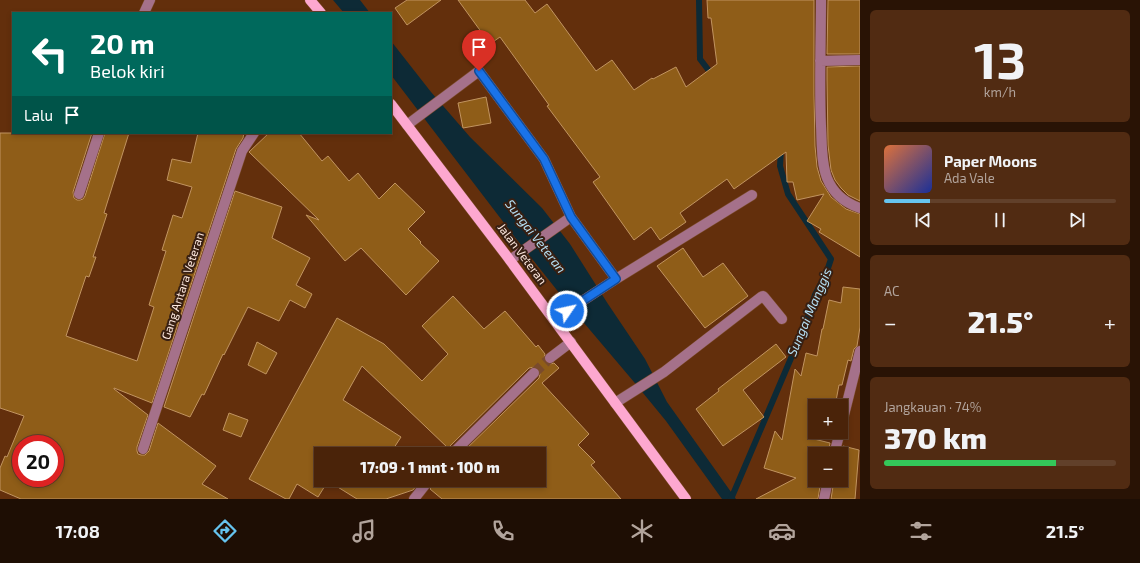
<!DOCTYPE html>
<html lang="id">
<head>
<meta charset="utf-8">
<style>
	body { margin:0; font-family:"Exo 2",sans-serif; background:#512b12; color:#f1f3f6; height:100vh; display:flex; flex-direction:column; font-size:15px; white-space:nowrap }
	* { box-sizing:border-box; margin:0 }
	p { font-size:13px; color:#b2a49c }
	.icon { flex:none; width:22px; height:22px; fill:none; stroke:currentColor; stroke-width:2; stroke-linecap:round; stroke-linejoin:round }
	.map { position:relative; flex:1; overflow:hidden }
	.drawer { display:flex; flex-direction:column; gap:10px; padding:10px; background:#291305; width:280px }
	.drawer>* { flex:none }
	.hud { position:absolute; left:12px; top:12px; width:380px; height:122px; border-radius:0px; box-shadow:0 2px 6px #0003,0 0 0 1px #61402a; background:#00695c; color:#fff; overflow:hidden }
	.tools { position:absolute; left:808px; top:399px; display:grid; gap:8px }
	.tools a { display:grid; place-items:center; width:40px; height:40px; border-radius:0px; background:#4a2309; box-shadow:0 2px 6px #0003,0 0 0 1px #61402a; font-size:20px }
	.speed { position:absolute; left:12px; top:435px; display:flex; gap:8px; font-size:20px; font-weight:700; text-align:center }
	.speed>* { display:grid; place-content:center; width:52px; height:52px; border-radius:50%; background:#4a2309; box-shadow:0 2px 6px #0003,0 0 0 1px #61402a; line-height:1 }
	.speed .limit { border:6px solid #d22; background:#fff; color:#111 }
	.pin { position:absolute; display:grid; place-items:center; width:34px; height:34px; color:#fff; margin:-41px -17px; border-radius:50% 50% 50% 0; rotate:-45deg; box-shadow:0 0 4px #0007 }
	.pin .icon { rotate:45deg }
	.me { position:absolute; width:44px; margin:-22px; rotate:56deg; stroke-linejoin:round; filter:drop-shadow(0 0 3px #0008) }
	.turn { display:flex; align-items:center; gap:14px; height:84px; padding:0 12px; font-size:18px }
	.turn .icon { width:52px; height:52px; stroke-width:2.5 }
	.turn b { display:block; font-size:28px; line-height:34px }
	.then { display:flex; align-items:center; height:38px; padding:0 12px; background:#0003; gap:8px; font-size:15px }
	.big { font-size:30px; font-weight:800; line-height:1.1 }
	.drawer .tile { flex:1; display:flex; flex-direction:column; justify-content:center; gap:6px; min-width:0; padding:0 14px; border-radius:6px; background:#512b12 }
	.drawer .dial { align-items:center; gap:0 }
	.dial b { font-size:52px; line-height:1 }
	.song { display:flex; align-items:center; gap:12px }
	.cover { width:48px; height:48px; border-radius:6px; background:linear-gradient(135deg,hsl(20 70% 55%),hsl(230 70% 35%)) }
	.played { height:4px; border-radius:2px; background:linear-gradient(90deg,#66c4ef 20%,#61402a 20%) }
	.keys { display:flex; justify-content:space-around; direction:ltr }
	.heat { display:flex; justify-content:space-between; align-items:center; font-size:22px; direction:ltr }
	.charge { height:6px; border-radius:3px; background:linear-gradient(90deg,#34c759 74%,#61402a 0) }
	.trip { position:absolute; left:314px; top:447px; width:232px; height:40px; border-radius:0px; background:#4a2309; box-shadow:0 2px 6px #0003,0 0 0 1px #61402a; font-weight:800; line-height:40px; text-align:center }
	.dock { display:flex; height:64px; justify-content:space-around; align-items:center; background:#1e0e04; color:#b2a49c }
	.dock .icon { width:28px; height:28px }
	.dock .current { color:#66c4ef }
	.dock b { font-size:18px; color:#f1f3f6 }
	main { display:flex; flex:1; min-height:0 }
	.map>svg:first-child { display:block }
	.water { fill:#0d2a36 }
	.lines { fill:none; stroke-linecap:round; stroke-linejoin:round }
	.stream { stroke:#0d2a36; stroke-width:6 }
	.building { fill:#8f5d18; stroke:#c19460; fill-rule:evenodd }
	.minor-tunnel { stroke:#7a4b2c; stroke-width:10; stroke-dasharray:10 5; stroke-linecap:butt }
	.minor-casing { stroke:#7c4d2e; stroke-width:11 }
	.major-casing { stroke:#7c4d2e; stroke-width:11 }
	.minor { stroke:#a5718a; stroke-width:10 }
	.major { stroke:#fda8d0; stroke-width:10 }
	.route-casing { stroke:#114b97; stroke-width:10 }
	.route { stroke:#1a73e8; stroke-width:7 }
	.labels { text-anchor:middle; stroke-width:4; stroke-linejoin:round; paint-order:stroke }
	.street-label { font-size:12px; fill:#fde8de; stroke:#371f12 }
	.water-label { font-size:13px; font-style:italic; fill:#b5e0f5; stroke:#371f12 }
</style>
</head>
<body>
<main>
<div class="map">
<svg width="860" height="499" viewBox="0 0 860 499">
	<rect width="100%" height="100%" fill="#632f0c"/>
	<path class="water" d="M333 0H360L370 13H344Z
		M391 41 431 92 470 137 542 208 570 244 608 304 645 359 667 402 736 499H722L666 421 634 382 568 304 517 240 391 75Z"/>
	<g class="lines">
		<path class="stream" d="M699 0 700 59 713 76
			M731 499 803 330 815 295 826 274 831 259 788 194 780 166 781 149"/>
	</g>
	<path class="building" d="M407 0H441L407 25 395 8Z
		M458 0H525L535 13 547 4 596 71 612 60 634 90 652 78 653 79 676 67 686 87 717 64 711 18H708L707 0H814V95L815 146 817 167 821 181 831 197 846 209 860 214V257L819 232 821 229 807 221 824 194 797 200 793 182H787L786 152 734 189 727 179 680 213 686 222 660 240 651 227 634 240 593 182 600 177 547 106 549 105 500 37 490 44Z
		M828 0H860V54H827Z
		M860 66V201L848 195 841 188 835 180 831 170 828 145 827 79V67Z
		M486 97 491 123 463 128 458 103Z
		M0 133H92L73 192 74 198 77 200H80L83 199 85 196 105 133H129L104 213 107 214 93 257H96L89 277 86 276 66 336 137 361 154 307 149 305 166 251 162 250 173 215 182 218 192 187 167 180 172 159 191 163 198 133H244L243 138 236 149 152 403 114 388V389L148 415 137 447V451L138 454 141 455H145L149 451 158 423 216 466 202 484 228 499H21L0 490V468L5 456 7 457 24 416 0 408ZM21 444H55V478H21Z
		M269 133H299L322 161 328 156 349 181 358 173 379 199 395 183 425 212 408 229 421 242 420 243 439 261 406 295 361 248 345 261 306 215 319 220 249 152Z
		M235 191 282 207 272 238 310 258 296 285 312 294 305 308 290 300 279 321 248 307 224 355 223 354 204 395 202 394 190 417 164 407Z
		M683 248 703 277 723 263 748 296 705 328 657 266Z
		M843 287 860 289V327L857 346 854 349 851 361 848 360 842 385H839L835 406H815V432H816L814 439 830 443 828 454H815V480H821L818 499H756L796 478 764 468 775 431 782 440 795 369 801 376 806 353 817 356 822 329H823L829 300 841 303Z
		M453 296 484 329 505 311 536 347 538 345 545 354 544 358 545 362 550 364 554 363 559 368 542 383 589 434 578 445 595 462 591 465 621 499H442L430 489 434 484 435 480H539V454H461L539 378 540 374V371L538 368 535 367 529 368 448 448 362 366 343 400 401 437 390 454H321V480H421L413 490 386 499H357L328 481 318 497 297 484 289 499H286L249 479 337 318 384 344 422 381 448 354 422 326Z
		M257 342 277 353 266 374 248 365Z
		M776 344 786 357 743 390 764 417 723 446 696 409 719 391 718 389Z
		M229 413 248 420 241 437 223 430Z
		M843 446 859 450 855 499H831L834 480H841V454Z"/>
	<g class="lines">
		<path class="minor-tunnel" d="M534 373 550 358"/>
		<defs>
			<path id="minor" d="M821 0C821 42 819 84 821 126 822 143 821 162 827 178 833 193 845 203 860 208
				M144 13 150 0
				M820 61 860 60
				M407 125 479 71 544 159 571 217 510 260
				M79 194 99 133
				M571 217 616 279
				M561 329 567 311 616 279 752 195
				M550 358 571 342
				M615 403 664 372 761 297 763 296 764 297 782 319
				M841 427 860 351
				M143 449 242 151 254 133
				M452 454 534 373
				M834 454 840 432
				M414 499 429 480
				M824 499 828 480"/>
			<path id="major" d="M310 0 321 13
				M391 104 506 255 686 499"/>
		</defs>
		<use href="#minor" class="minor-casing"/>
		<use href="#major" class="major-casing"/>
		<use href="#minor" class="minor"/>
		<use href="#major" class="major"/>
	</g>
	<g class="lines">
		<defs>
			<path id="route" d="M479 71 544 159 571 217 616 279 567 311"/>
		</defs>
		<use href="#route" class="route-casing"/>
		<use href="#route" class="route"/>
	</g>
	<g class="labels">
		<g class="street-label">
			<text transform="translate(522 254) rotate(53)" y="4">Jalan Veteran</text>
			<text transform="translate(183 286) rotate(-72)" y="4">Gang Antara Veteran</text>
		</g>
		<g class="water-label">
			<text transform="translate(536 236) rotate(52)" y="5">Sungai Veteran</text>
			<text transform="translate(809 312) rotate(-67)" y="5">Sungai Manggis</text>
		</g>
	</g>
</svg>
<div class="tools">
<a>+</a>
<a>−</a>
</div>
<div class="speed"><div class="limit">20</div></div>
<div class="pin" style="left:479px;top:71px;background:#d93025"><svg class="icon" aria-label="arrive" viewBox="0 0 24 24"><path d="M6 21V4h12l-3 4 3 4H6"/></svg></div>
<svg class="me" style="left:567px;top:311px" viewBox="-20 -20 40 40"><circle r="17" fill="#1a73e8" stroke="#fff" stroke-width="3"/><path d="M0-11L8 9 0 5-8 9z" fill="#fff"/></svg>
<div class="trip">17:09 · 1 mnt · 100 m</div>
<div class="hud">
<div class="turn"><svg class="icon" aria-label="left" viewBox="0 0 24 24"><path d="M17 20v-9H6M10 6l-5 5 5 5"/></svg><div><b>20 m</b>Belok kiri</div></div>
<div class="then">Lalu<svg class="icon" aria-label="arrive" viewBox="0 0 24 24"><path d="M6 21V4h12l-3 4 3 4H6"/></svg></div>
</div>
</div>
<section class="drawer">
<div class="tile dial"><b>13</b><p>km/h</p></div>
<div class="tile">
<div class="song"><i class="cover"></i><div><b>Paper Moons</b><p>Ada Vale</p></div></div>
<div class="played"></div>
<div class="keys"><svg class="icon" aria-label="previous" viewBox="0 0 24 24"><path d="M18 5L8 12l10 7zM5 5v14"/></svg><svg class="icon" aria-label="pause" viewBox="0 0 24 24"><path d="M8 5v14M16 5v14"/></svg><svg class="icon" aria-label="next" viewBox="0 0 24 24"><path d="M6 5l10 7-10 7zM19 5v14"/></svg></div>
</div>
<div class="tile"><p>AC</p>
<div class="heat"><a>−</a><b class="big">21.5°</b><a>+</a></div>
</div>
<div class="tile"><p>Jangkauan · 74%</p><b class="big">370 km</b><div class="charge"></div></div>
</section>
</main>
<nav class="dock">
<b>17:08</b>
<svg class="icon current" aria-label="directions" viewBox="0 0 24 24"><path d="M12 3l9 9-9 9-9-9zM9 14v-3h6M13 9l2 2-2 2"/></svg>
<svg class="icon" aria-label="music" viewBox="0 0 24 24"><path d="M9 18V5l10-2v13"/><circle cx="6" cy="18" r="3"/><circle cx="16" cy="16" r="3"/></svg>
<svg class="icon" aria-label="phone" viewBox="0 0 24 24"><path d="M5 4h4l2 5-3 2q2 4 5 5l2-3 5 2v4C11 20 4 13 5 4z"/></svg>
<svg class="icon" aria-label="climate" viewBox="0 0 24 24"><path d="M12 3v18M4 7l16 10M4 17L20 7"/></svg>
<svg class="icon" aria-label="car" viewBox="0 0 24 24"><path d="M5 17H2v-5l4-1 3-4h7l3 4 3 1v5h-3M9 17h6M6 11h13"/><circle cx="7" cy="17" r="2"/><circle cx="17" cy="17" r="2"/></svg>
<svg class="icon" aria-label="filters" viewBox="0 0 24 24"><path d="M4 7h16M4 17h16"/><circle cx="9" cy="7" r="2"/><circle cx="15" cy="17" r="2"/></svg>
<b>21.5°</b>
</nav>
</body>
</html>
